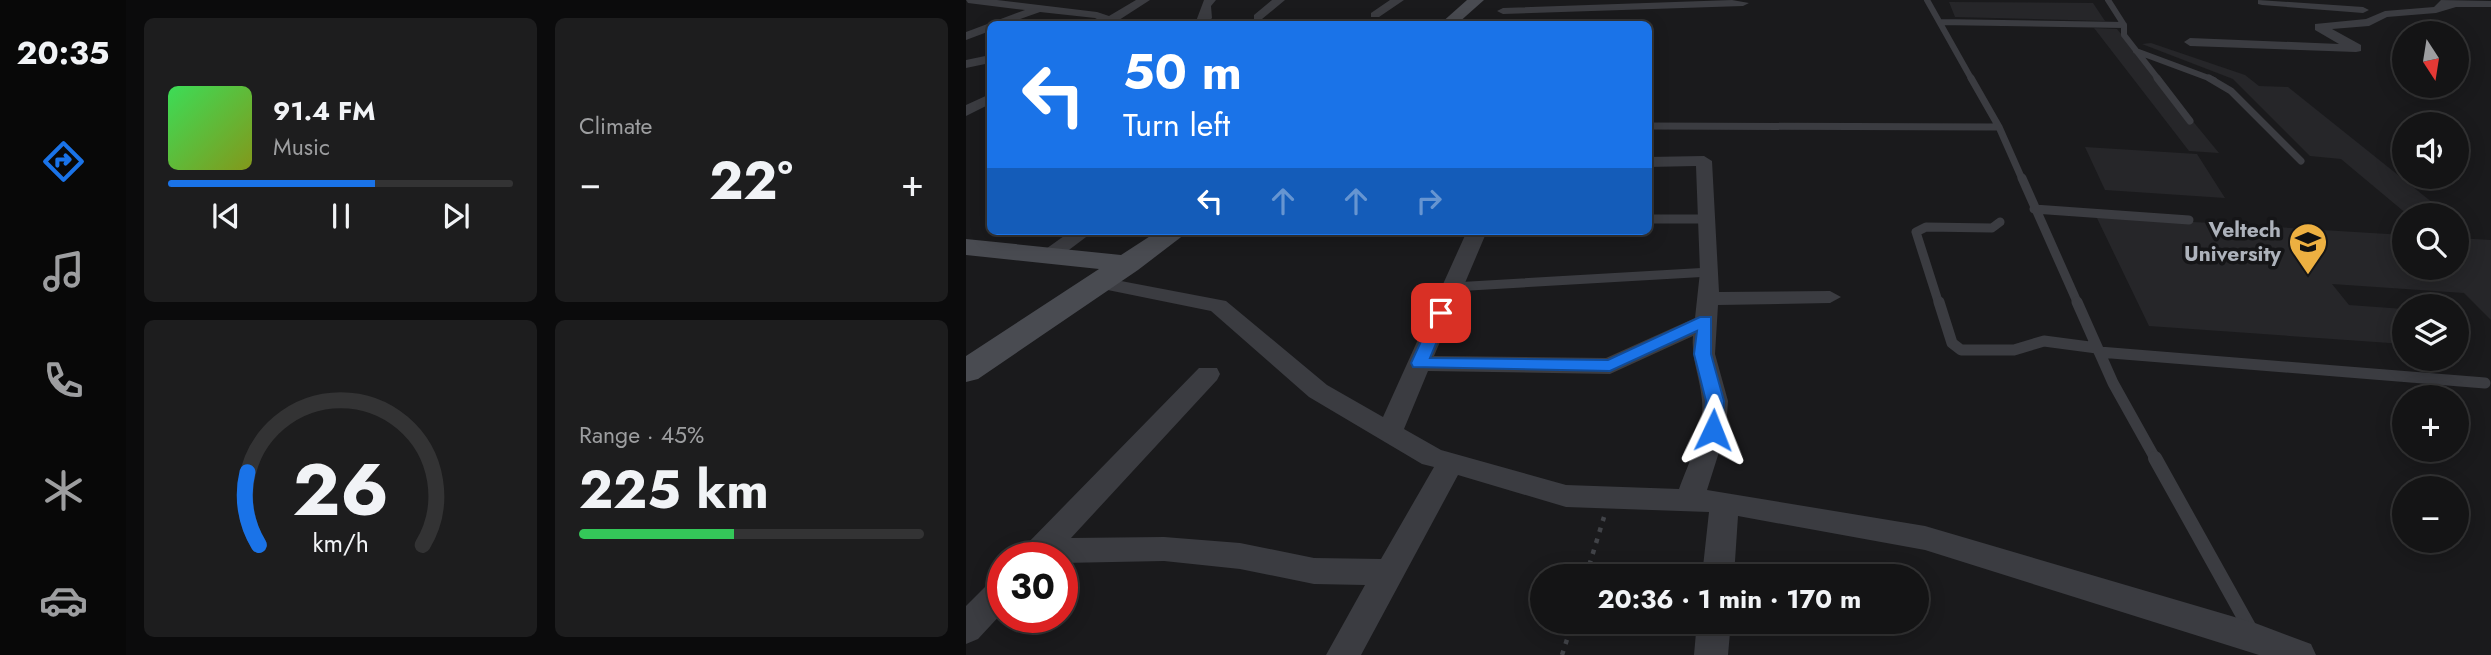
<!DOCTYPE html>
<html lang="en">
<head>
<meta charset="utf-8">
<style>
	body { margin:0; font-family:Jost,sans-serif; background:#1d1d1e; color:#f1f3f6; height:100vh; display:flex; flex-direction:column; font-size:26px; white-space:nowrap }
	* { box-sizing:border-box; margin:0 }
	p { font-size:23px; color:#9d9ea0 }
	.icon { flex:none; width:38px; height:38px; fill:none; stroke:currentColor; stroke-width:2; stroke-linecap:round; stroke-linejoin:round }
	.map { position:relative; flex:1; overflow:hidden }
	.sheet { display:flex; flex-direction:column; gap:18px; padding:18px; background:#0b0b0c; width:840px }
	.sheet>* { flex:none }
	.top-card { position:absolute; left:21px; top:21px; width:665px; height:214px; border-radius:10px; box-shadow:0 4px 18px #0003,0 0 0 2px #333334; background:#1a73e8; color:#fff; overflow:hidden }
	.needle { width:46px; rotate:168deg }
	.tools { position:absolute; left:1426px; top:21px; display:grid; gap:14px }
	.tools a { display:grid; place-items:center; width:77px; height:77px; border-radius:50%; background:#141415; box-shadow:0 4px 18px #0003,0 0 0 2px #333334; font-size:35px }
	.speed { position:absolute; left:21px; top:542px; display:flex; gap:14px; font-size:35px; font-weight:700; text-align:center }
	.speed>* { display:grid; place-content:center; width:91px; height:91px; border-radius:50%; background:#141415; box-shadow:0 4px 18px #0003,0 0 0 2px #333334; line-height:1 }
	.speed .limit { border:10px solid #d22; background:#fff; color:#111 }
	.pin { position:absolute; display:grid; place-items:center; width:60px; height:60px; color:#fff; margin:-30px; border-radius:14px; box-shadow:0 4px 10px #0006 }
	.me { position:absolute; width:77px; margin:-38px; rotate:2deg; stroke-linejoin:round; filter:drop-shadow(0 0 5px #0008) }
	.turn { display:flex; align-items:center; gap:24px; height:147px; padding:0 21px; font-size:32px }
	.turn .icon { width:91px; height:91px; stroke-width:2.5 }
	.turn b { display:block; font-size:49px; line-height:60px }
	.lanes { display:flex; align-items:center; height:66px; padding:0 21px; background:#0003; justify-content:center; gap:35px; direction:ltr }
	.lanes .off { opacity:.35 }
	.big { font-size:52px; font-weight:700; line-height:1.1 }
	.sheet .card { flex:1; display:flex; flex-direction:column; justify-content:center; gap:10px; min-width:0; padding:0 24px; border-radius:10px; background:#1d1d1e }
	.sheet .dial { align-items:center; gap:0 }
	.dial svg { height:182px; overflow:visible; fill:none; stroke:#333334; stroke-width:7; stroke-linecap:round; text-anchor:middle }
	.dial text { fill:#f1f3f6; stroke:none }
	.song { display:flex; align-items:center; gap:21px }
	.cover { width:84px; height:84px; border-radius:10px; background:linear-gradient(135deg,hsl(130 70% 55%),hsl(70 70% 35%)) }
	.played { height:7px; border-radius:4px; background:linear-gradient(90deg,#1a73e8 60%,#333334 60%) }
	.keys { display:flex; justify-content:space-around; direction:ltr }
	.heat { display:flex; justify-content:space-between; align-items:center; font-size:38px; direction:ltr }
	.charge { height:10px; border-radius:5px; background:linear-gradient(90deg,#34c759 45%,#333334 0) }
	.sheet .tiles { flex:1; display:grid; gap:18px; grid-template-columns:repeat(2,1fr) }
	.trip { position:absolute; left:564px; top:564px; width:399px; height:70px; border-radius:35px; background:#141415; box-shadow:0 4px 18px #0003,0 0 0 2px #333334; font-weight:700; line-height:70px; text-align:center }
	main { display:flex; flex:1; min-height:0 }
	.tabs { display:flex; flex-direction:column; width:126px; justify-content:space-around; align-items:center; background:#080808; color:#9d9ea0 }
	.tabs .icon { width:49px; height:49px }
	.tabs .selected { color:#1a73e8 }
	.tabs b { font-size:32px; color:#f1f3f6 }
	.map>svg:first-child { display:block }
	.built { fill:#262629 }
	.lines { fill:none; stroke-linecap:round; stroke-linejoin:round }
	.path { stroke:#414348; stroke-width:4.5; stroke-dasharray:4.5 7; stroke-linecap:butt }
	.lane-far4 { stroke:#3b3c41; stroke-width:6 }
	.lane-far3 { stroke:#3b3c41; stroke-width:7 }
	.lane-far2 { stroke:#3b3c41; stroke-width:9 }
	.lane-far1 { stroke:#3b3c41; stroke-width:11 }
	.lane { stroke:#3b3c41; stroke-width:14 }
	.street { fill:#3b3c41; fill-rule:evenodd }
	.secondary { fill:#494b51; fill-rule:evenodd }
	.route { fill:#1a73e8; stroke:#114b97; stroke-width:2 }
	.labels { text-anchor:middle; stroke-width:7; stroke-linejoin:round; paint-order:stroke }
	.poi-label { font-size:21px; font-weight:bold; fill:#adb2bb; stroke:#151517; text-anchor:end }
</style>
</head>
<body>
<main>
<nav class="tabs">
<b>20:35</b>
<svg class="icon selected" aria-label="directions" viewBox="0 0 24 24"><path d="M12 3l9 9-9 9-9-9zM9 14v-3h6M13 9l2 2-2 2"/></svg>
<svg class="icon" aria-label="music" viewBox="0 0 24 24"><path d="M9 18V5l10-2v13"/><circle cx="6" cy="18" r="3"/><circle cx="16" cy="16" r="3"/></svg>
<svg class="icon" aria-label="phone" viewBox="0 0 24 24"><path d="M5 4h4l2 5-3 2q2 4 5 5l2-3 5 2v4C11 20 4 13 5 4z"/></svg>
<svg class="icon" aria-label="climate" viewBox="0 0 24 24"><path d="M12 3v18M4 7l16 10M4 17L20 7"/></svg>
<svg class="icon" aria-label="car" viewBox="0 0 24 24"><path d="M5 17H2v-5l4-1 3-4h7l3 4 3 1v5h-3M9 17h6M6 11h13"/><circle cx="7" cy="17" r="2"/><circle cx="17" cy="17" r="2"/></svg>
</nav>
<section class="sheet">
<div class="tiles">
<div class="card">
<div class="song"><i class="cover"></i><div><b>91.4 FM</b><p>Music</p></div></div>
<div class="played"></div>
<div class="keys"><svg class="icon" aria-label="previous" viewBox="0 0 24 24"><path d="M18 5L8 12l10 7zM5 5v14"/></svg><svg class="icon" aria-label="pause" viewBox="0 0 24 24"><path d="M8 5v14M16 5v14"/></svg><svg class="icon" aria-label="next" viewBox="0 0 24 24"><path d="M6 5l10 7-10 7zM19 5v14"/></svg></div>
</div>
<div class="card"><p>Climate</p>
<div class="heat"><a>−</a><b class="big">22°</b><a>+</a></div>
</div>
<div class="card dial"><svg viewBox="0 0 100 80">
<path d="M14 69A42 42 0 1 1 86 69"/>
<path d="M14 69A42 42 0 0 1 9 37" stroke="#1a73e8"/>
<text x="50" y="56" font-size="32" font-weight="700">26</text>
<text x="50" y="72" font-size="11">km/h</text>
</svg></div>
<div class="card"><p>Range · 45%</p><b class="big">225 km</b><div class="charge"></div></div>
</div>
</section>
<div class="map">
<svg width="1525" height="655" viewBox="0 0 1525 655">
	<rect width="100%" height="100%" fill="#1a1a1c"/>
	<path class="built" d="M983 2 1127 3 1139 21 989 17Z
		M1128 28 1151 29 1253 153 1223 151Z
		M1185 43 1279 75 1293 86 1322 87 1482 215H1442L1375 159 1344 156 1267 79 1176 44Z
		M1119 147 1231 154 1259 198 1139 190Z
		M1130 216 1438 235V268H1491V238L1525 240V320L1498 293 1366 284 1383 305 1438 309V344L1183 326Z"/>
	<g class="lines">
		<path class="path" d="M620 576 638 517
			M596 655 607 621"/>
		<path class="lane-far4" d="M961 0 1006 80
			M1142 0 1158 25V35L1193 80
			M974 22 1158 25
			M1170 51 1248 80"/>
		<path class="lane-far3" d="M1005 78 1033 127 1056 179
			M1191 78 1224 121
			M1243 78 1265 91 1335 161
			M682 126 1033 127"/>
		<path class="lane-far2" d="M1056 178 1112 304
			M1068 209 1223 220
			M682 219H741
			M487 287 744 272
			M973 304 950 232 960 227 1026 228 1034 222"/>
		<path class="lane-far1" d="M973 302 986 343 995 350H1048L1078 341 1131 348
			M1111 302 1147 383 1190 460
			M1133 352 1519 383"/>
		<path class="lane" d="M1189 458 1286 632"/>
		<path class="street" d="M0 0H31L131 12 143 16 170 0H184L153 20 152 24H140L129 18 74 12 40 24H24V31L0 40V32L59 10 2 3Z
			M238 0H250L245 6 246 18 241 24H229Z
			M306 0H319L296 19H288V15Z
			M424 0H438L413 17H405V13Z
			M766 0 783 3 777 6 537 14 531 11 537 8Z
			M1292 0 1397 7 1403 10 1397 13 1296 5 1292 4Z
			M1475 0 1525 1V7H1490L1470 13 1421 17 1403 26 1366 29 1395 45V51L1390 52 1224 46 1218 42 1224 38 1373 44 1349 30V24L1400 19 1419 11 1468 7Z
			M24 55V63L0 68V60Z
			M24 94V104L0 116V105Z
			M738 156 746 161 753 292 864 291 875 297 864 303 752 305 749 354 762 401 760 430 741 490 959 526 1289 623 1345 644 1350 655H1293L959 550 772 516 768 576H736L743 512 600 507 492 475 395 655H360L399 585 348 584 274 569 198 561 96 563V558H53L57 548 233 368H251L254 374 251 380 105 538 198 537 274 543 348 558 415 559 468 467 456 464 343 397 245 311 127 287 123 283 127 279 134 277 260 301 361 385 417 417 501 231H521L468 356 640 358 729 318 734 272 730 166 682 167V157ZM727 336C725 359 734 377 736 400 739 430 723 462 713 489L600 485 475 450 438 429 462 371 644 374Z
			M105 231H128L91 259H77L74 255 77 251Z
			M37 576V612L12 639 0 644V606L26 580Z
			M731 621H765L762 655H728Z"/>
		<path class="secondary" d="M501 0H518L491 24H474Z
			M192 231H223L172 270 12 379 0 382V356L133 269 0 255V239L155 255Z"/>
	</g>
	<path class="route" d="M475 308 483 313 464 358 642 360 734 317H745V354L758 401 756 430 747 436 737 430 740 401 728 354 731 331 644 371 447 367 445 363 468 313Z"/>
	<defs>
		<symbol id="university-pin" viewBox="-11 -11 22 30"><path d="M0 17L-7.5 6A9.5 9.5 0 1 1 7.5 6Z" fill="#edb041" stroke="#151517"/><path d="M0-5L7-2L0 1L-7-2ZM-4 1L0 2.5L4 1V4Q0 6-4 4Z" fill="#111"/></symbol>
	</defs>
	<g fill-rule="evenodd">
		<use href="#university-pin" x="1320" y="220" width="44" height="60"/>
	</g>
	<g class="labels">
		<g class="poi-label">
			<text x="1315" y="237">Veltech<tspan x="1315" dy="24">University</tspan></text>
		</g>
	</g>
</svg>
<div class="tools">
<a><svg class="needle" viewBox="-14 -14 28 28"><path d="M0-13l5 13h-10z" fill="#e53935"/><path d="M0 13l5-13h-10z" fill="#9d9ea0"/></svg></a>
<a><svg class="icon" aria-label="sound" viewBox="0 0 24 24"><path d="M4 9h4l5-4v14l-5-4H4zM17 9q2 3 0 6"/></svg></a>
<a><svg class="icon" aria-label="search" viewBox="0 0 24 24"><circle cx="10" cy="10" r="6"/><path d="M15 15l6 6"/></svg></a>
<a><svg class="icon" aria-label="layers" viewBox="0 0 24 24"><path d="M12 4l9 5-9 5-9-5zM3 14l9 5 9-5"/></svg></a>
<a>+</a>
<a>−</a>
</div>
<div class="speed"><div class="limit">30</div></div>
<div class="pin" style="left:475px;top:313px;background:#d93025"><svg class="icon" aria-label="arrive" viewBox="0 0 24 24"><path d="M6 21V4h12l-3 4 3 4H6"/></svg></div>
<svg class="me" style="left:747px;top:430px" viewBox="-20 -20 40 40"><path d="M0-17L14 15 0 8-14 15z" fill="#1a73e8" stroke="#fff" stroke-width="4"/></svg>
<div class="trip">20:36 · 1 min · 170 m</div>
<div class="top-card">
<div class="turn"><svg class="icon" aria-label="left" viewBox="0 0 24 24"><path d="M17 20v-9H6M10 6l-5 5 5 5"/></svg><div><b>50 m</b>Turn left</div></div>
<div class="lanes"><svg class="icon" aria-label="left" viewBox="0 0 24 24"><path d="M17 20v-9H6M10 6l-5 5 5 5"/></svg><svg class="icon off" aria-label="ahead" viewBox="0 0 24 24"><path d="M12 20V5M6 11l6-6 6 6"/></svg><svg class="icon off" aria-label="ahead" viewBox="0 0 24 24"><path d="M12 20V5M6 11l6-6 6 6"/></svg><svg class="icon off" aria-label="right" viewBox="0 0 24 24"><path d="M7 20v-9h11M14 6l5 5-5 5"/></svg></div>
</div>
</div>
</main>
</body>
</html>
